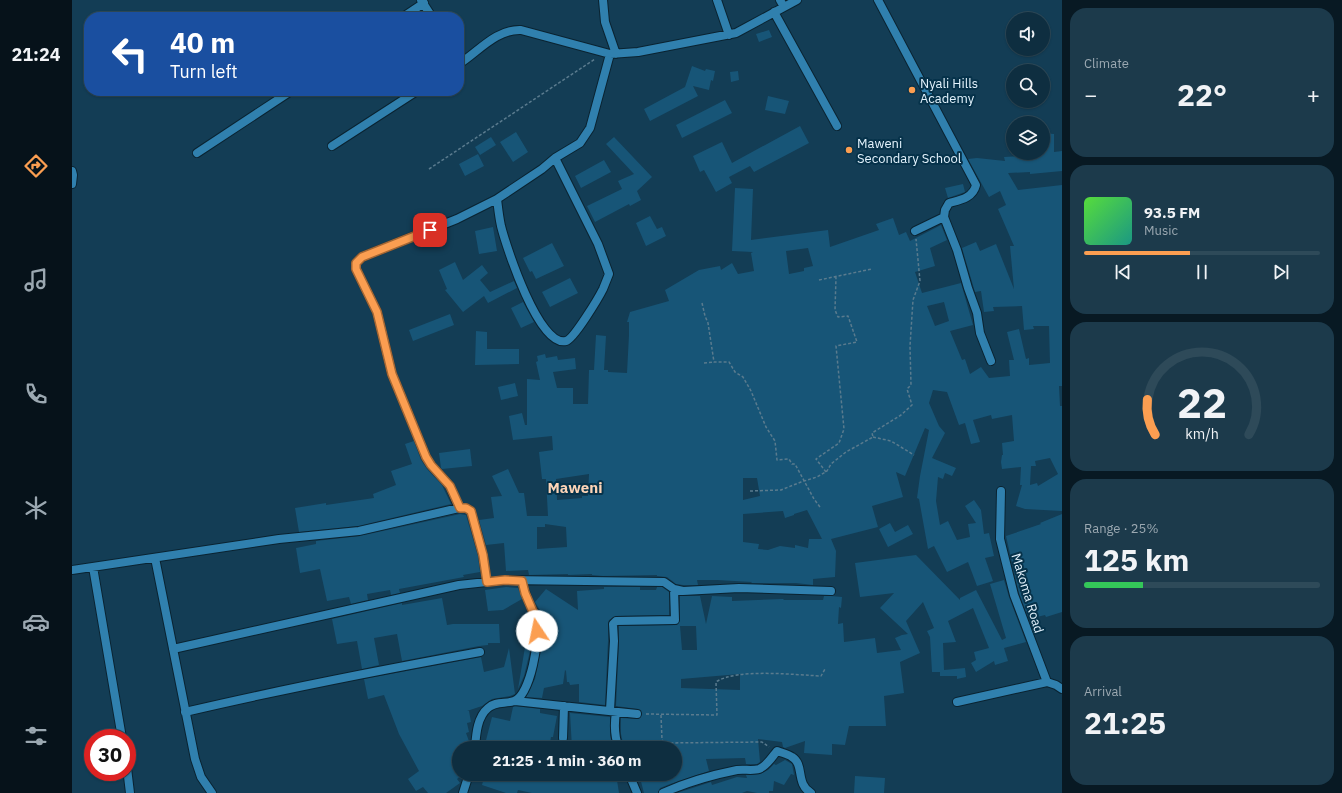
<!DOCTYPE html>
<html lang="en">
<head>
<meta charset="utf-8">
<style>
	body { margin:0; font-family:"IBM Plex Sans",sans-serif; background:#1c3a4b; color:#f1f3f6; height:100vh; display:flex; flex-direction:column; font-size:15px; white-space:nowrap }
	* { box-sizing:border-box; margin:0 }
	p { font-size:13px; color:#9ba8b1 }
	.icon { flex:none; width:22px; height:22px; fill:none; stroke:currentColor; stroke-width:2; stroke-linecap:round; stroke-linejoin:round }
	.map { position:relative; flex:1; overflow:hidden }
	.details { display:flex; flex-direction:column; gap:8px; padding:8px; background:#081923; width:280px }
	.details>* { flex:none }
	.banner { position:absolute; left:12px; top:12px; width:380px; height:84px; border-radius:16px; box-shadow:0 1px 3px #0004,0 0 0 1px #2e4a59; background:#1a4fa0; color:#fff; overflow:hidden }
	.tools { position:absolute; left:934px; top:12px; display:grid; gap:8px }
	.tools a { display:grid; place-items:center; width:44px; height:44px; border-radius:50%; background:#0e2e40; box-shadow:0 1px 3px #0004,0 0 0 1px #2e4a59; font-size:20px }
	.speed { position:absolute; left:12px; top:729px; display:flex; gap:8px; font-size:20px; font-weight:700; text-align:center }
	.speed>* { display:grid; place-content:center; width:52px; height:52px; border-radius:50%; background:#0e2e40; box-shadow:0 1px 3px #0004,0 0 0 1px #2e4a59; line-height:1 }
	.speed .limit { border:6px solid #d22; background:#fff; color:#111 }
	.pin { position:absolute; display:grid; place-items:center; width:34px; height:34px; color:#fff; margin:-17px; border-radius:8px; box-shadow:0 2px 6px #0006 }
	.me { position:absolute; width:44px; margin:-22px; rotate:349deg; stroke-linejoin:round; filter:drop-shadow(0 0 3px #0008) }
	.turn { display:flex; align-items:center; gap:14px; height:84px; padding:0 20px; font-size:18px }
	.turn .icon { width:52px; height:52px; stroke-width:2.5 }
	.turn b { display:block; font-size:28px; line-height:34px }
	.big { font-size:30px; font-weight:700; line-height:1.1 }
	.details .tile { flex:1; display:flex; flex-direction:column; justify-content:center; gap:6px; min-width:0; padding:0 14px; border-radius:16px; background:#1c3a4b }
	.details .dial { align-items:center; gap:0 }
	.dial svg { height:104px; overflow:visible; fill:none; stroke:#2e4a59; stroke-width:7; stroke-linecap:round; text-anchor:middle }
	.dial text { fill:#f1f3f6; stroke:none }
	.song { display:flex; align-items:center; gap:12px }
	.cover { width:48px; height:48px; border-radius:6px; background:linear-gradient(135deg,hsl(110 70% 55%),hsl(170 70% 35%)) }
	.played { height:4px; border-radius:2px; background:linear-gradient(90deg,#fb9e51 45%,#2e4a59 45%) }
	.keys { display:flex; justify-content:space-around; direction:ltr }
	.heat { display:flex; justify-content:space-between; align-items:center; font-size:22px; direction:ltr }
	.charge { height:6px; border-radius:3px; background:linear-gradient(90deg,#34c759 25%,#2e4a59 0) }
	.trip { position:absolute; left:380px; top:741px; width:230px; height:40px; border-radius:20px; background:#0e2e40; box-shadow:0 1px 3px #0004,0 0 0 1px #2e4a59; font-weight:700; line-height:40px; text-align:center }
	main { display:flex; flex:1; min-height:0 }
	.menu { display:flex; flex-direction:column; width:72px; justify-content:space-around; align-items:center; background:#06121a; color:#9ba8b1 }
	.menu .icon { width:28px; height:28px }
	.menu .active { color:#fb9e51 }
	.menu b { font-size:18px; color:#f1f3f6 }
	.map>svg:first-child { display:block }
	.building { fill:#175577; fill-rule:evenodd }
	.lines { fill:none; stroke-linecap:round; stroke-linejoin:round }
	.street-casing { stroke:#0a2331; stroke-width:10 }
	.path { stroke:#5a7b8e; stroke-width:1.5; stroke-dasharray:3 2; stroke-linecap:butt }
	.street { stroke:#3080ae; stroke-width:8 }
	.route-casing { stroke:#a36735; stroke-width:10 }
	.route { stroke:#fb9e51; stroke-width:7 }
	.poi-dot { fill:#fb9e51; stroke:#06324a; stroke-width:1.5 }
	.labels { text-anchor:middle; stroke-width:4; stroke-linejoin:round; paint-order:stroke }
	.poi-label { font-size:13px; fill:#e4f3fd; stroke:#06324a; text-anchor:start }
	.street-label { font-size:13px; fill:#e4f3fd; stroke:#06324a }
	.quarter-label { font-size:15px; font-weight:bold; fill:#fdd4b7; stroke:#06324a }
</style>
</head>
<body>
<main>
<nav class="menu">
<b>21:24</b>
<svg class="icon active" aria-label="directions" viewBox="0 0 24 24"><path d="M12 3l9 9-9 9-9-9zM9 14v-3h6M13 9l2 2-2 2"/></svg>
<svg class="icon" aria-label="music" viewBox="0 0 24 24"><path d="M9 18V5l10-2v13"/><circle cx="6" cy="18" r="3"/><circle cx="16" cy="16" r="3"/></svg>
<svg class="icon" aria-label="phone" viewBox="0 0 24 24"><path d="M5 4h4l2 5-3 2q2 4 5 5l2-3 5 2v4C11 20 4 13 5 4z"/></svg>
<svg class="icon" aria-label="climate" viewBox="0 0 24 24"><path d="M12 3v18M4 7l16 10M4 17L20 7"/></svg>
<svg class="icon" aria-label="car" viewBox="0 0 24 24"><path d="M5 17H2v-5l4-1 3-4h7l3 4 3 1v5h-3M9 17h6M6 11h13"/><circle cx="7" cy="17" r="2"/><circle cx="17" cy="17" r="2"/></svg>
<svg class="icon" aria-label="filters" viewBox="0 0 24 24"><path d="M4 7h16M4 17h16"/><circle cx="9" cy="7" r="2"/><circle cx="15" cy="17" r="2"/></svg>
</nav>
<div class="map">
<svg width="990" height="793" viewBox="0 0 990 793">
	<rect width="100%" height="100%" fill="#133d55"/>
	<path class="building" d="M697 30 700 37 687 42 684 34Z
		M620 66 633 71 634 69 643 71 641 81 639 80 637 90 621 86 626 96 578 121 572 109 613 87Z
		M666 71 667 80 659 82 658 72Z
		M696 96 717 101 713 114 693 110Z
		M653 100 660 113 610 138 604 125Z
		M728 126 737 143 682 172 678 166 657 177 660 183 644 192 632 170 628 172 621 156 650 142 660 163Z
		M444 132 456 152 441 162 428 142Z
		M971 133 982 134V152L990 151V171L958 174V172L936 173 946 190 990 185V386H987L988 406H990V511L953 509 944 506 950 485H948L949 467 930 469 929 462 930 455H931L930 443 942 441 940 415 920 419 919 415 901 420 908 442 899 444 893 423 887 425 875 392 861 390 857 403 867 426 873 433 860 458 884 468 880 476 873 473 871 479 866 477 864 501 868 525 876 521 885 540 898 537 896 524 904 523 893 506 902 500 909 510 912 534 917 533 922 556 913 558 921 581 905 586 896 562 875 572 862 546 856 549 847 499 845 498 848 476 857 430 853 428 833 476 824 472 831 497 800 506 806 527 759 539 764 551 763 577 741 579V585L724 583H679L680 582 645 580H625L626 585H611L604 584 595 577 585 576V575L531 576 520 575V574L496 575V574L457 575 456 570 434 571 432 543 414 545 407 520 422 518 419 497 430 496 420 476 436 469 447 493H452L455 516H476L474 479H470L467 452 481 450 480 436 441 440 437 416 450 413 453 425H455V379L468 380 464 362 466 361 465 356 473 354 474 358 485 356 486 360 503 358 504 369 481 372 485 388H501V404H516L517 370H522L524 335 534 336 532 370H536V372L555 373 557 335V322H555L558 312 597 301 593 290 627 270 648 266 649 270 660 263 666 274 682 271 679 253 681 252 660 251 663 188 681 189 679 240 756 230 758 247 807 230 804 224 821 218 827 235 834 232 838 241 869 225 875 240 858 248 863 266 843 272 850 293 889 283 901 325 878 331 890 360 893 359 898 374 909 367 917 378 938 376 937 360H942L935 332 947 329 954 359 957 358V365L978 363 977 326H961L962 329 952 330 950 306 921 307 922 311 912 312 909 291 903 292 890 248 904 242 908 251 924 244 942 289 938 246H942L926 209 934 205 928 191 917 197 896 159 905 158 933 161 932 157 954 156V153H971ZM736 248 741 266 732 268V271L717 274 714 251ZM872 302 877 321 863 326 855 306ZM978 458 986 474 966 486 965 483 958 485 959 466H964L963 461ZM517 474 516 496H510V498L485 500 484 479ZM671 478H685L688 496 671 500ZM735 510 750 539H737L736 548 723 545V548L708 546 696 550 686 549 687 544 671 542V514L711 511 713 518 722 515V514ZM473 524 494 527 495 547 465 549V527H473Z
		M419 137 424 145 408 155 403 147Z
		M542 137 580 177 565 191 569 200 558 206 557 204 523 222 515 206 550 189 546 181 562 174 534 144Z
		M406 154 412 166 393 176 387 164Z
		M532 160 539 172 509 188 503 176Z
		M891 184 893 192 876 198 873 188Z
		M578 216 585 229 590 227 594 236 574 246 564 223Z
		M421 227 425 251 407 254 403 231Z
		M480 243 492 266 464 279 460 271 458 272 451 258Z
		M383 262 391 280 410 265 416 273 408 280 418 292 442 281 445 288 416 303 412 296 391 312 373 290 375 289 367 270Z
		M498 278 506 293 478 307 470 292Z
		M451 302 462 322 449 328 439 308Z
		M378 314 382 325 341 341 337 330Z
		M404 331 415 332V349H447V364L403 365Z
		M443 383 446 396 429 400 426 387Z
		M342 441 349 460 355 469 370 485 379 504 286 526 227 532 223 508 254 503V505L302 498 301 494 324 485 319 471 340 464 333 444Z
		M398 449 400 466 370 469 369 468 367 453Z
		M388 514 394 515 406 556 408 572 391 575 392 577 327 589 328 593 319 595 318 590 295 594 296 600 279 604 277 597 255 601 248 569 228 573 224 548 244 544V541L288 536Z
		M990 514V612L974 617 973 615 957 619 947 593 934 536 969 524 968 523Z
		M818 523 823 532 836 525 841 534 816 547 807 529Z
		M844 555 888 600V598L904 590 930 640 934 638 918 584 932 580 937 597 954 642 932 648 936 661 923 665 922 661 904 672 899 663 904 660 902 652 917 648 901 608 876 621 884 642 871 643 872 670 893 668 894 677 885 679V676H868V672H860L858 637 855 631 862 628 851 602 834 621 848 653 828 662 832 693 812 696 814 726H777L773 745 760 744V755L732 753 733 741 713 748 711 747 710 742 686 739 688 762 685 764H674L673 758 634 759 637 771 598 784 588 788 586 793H572L567 774H603V748H552L549 734V718L567 719 570 714 569 710 566 709 544 706 547 641V626L605 625 608 620V596H628L634 624 640 596 660 597V601L711 599 712 600H751L752 596H759L770 597 769 608 767 607 766 624 771 623 772 642 803 638 805 653 829 650 823 638 830 635 836 634 808 608 822 593 788 597 783 563ZM608 626H624L625 650H610ZM668 674V690L609 688V679Z
		M434 587 446 588 450 599 431 610 416 611 413 590Z
		M532 587H568V590H584L585 587H590L597 592V615L544 616 537 620 536 624V641L533 705 507 702V684L498 685 497 682H495L494 671 493 670 491 684 472 688 470 698 454 697 463 679 470 642H473L477 626 471 622 469 615 470 614 463 602 474 589 506 610 505 591 532 589Z
		M370 598 375 625 381 624H427L428 643H416V645L407 646 330 661 325 634 302 638 307 665 290 669 285 641 265 644 260 619 330 603V605Z
		M454 641 459 642 458 651 452 676 446 689Z
		M437 648 443 694 438 696 420 699 410 706 395 711H397L399 722 395 723 397 732 394 733 398 744V748H387V774L390 775 385 779 388 783 374 793H356L351 787 344 791 336 779 347 771 327 734 312 695 296 699 292 679 409 657 412 672 432 667Z
		M443 706 468 709V713L485 716 481 737H479L477 748H412L420 717 438 721 441 707Z
		M498 713 538 717V735L541 748H500Z
		M713 760 720 764 722 775 719 774 712 785 702 781 701 791H697V793H685L675 791 670 793H605L639 782 640 785 665 777 675 778 674 775 688 774 696 770 702 764 704 765Z
		M413 774 427 777V774H475V777L488 774H516L517 776 525 774H544L547 793H460L446 790 445 793H434L410 785Z
		M783 776 813 778 812 793H782Z"/>
	<g class="lines">
		<defs>
			<path id="street" d="M349 0 360 17
				M531 0 533 22 544 54
				M645 0 657 35
				M708 0 712 7
				M806 0 904 185C901 198 888 200 877 203L873 210 872 217 843 231
				M702 12 765 126
				M331 17 352 3
				M387 64C406 52 424 29 449 30L538 54 566 52 664 33 725 0
				M260 146 345 91
				M125 153 219 91
				M483 158 526 244 537 274C535 279 533 284 531 289 527 297 502 339 494 341 467 348 434 246 429 226 427 217 426 207 425 199L470 169 483 158 508 143 518 128 538 54
				M0 171 1 175 0 184
				M872 217 885 250 896 288 905 313 908 333 919 361
				M929 491 928 539 942 595 975 682 984 685 990 689
				M387 508 378 486 359 465 354 457 320 374 305 312 284 269V263L290 257 385 219 425 199
				M83 558 123 759 129 777 140 793
				M21 567 50 738
				M0 570 207 539 287 531 387 508H394L399 511 411 555 415 582
				M101 649 387 585 433 580 592 582 602 589 611 591 667 588 759 591
				M443 701 565 714
				M885 702 975 682
				M538 710 542 641 541 624 544 621 603 620 602 589
				M113 712C211 689 309 670 408 652
				M544 712C542 725 542 736 547 748
				M491 738 492 706
				M403 748C404 735 405 717 416 708 423 701 434 704 442 701 459 695 468 637 465 621 464 616 461 611 459 607 455 598 452 590 450 581
				M55 768 58 793
				M557 774 565 793
				M391 793 397 774
				M591 793C615 782 640 775 665 770 672 769 681 771 687 769 695 766 700 757 705 751 710 753 716 754 720 757 733 765 723 783 739 793"/>
		</defs>
		<use href="#street" class="street-casing"/>
		<path class="path" d="M357 169 523 59
			M747 280 800 269
			M630 303 633 316 636 323 642 362H657L663 372 671 377 679 391 694 427 703 441 705 460 717 459 720 464H723L742 499 748 507
			M632 363 642 362
			M801 437 819 441 842 455
			M754 472 744 459 767 443 772 429 764 346 785 342 776 316 766 317 763 310 764 277
			M678 491 709 490 729 482 745 477 755 471 759 464 774 452 801 437 800 433 829 415 840 405 835 389 839 385 838 346 841 300 848 281 844 239
			M574 714 645 715 644 682C664 668 725 675 749 676L753 669
			M589 715 590 740 592 743 690 742 697 747"/>
		<use href="#street" class="street"/>
	</g>
	<g class="lines">
		<defs>
			<path id="route" d="M358 230 290 257 284 263V269L305 312 320 374 354 457 359 465 378 486 388 508H394L399 511 411 555 415 582 433 580 450 581 453 593 465 621V631"/>
		</defs>
		<use href="#route" class="route-casing"/>
		<use href="#route" class="route"/>
	</g>
	<g class="poi-dot">
		<circle cx="840" cy="90" r="4"/>
		<circle cx="777" cy="150" r="4"/>
	</g>
	<g class="labels">
		<g class="poi-label">
			<text x="848" y="88">Nyali Hills<tspan x="848" dy="15">Academy</tspan></text>
			<text x="785" y="148">Maweni<tspan x="785" dy="15">Secondary School</tspan></text>
		</g>
		<g class="street-label">
			<text transform="translate(956 593) rotate(73)" y="5">Makoma Road</text>
		</g>
		<g class="quarter-label">
			<text x="503" y="493">Maweni</text>
		</g>
	</g>
</svg>
<div class="tools">
<a><svg class="icon" aria-label="sound" viewBox="0 0 24 24"><path d="M4 9h4l5-4v14l-5-4H4zM17 9q2 3 0 6"/></svg></a>
<a><svg class="icon" aria-label="search" viewBox="0 0 24 24"><circle cx="10" cy="10" r="6"/><path d="M15 15l6 6"/></svg></a>
<a><svg class="icon" aria-label="layers" viewBox="0 0 24 24"><path d="M12 4l9 5-9 5-9-5zM3 14l9 5 9-5"/></svg></a>
</div>
<div class="speed"><div class="limit">30</div></div>
<div class="pin" style="left:358px;top:230px;background:#d93025"><svg class="icon" aria-label="arrive" viewBox="0 0 24 24"><path d="M6 21V4h12l-3 4 3 4H6"/></svg></div>
<svg class="me" style="left:465px;top:631px" viewBox="-20 -20 40 40"><circle r="19" fill="#fff"/><path d="M0-13L10 11 0 6-10 11z" fill="#fb9e51"/></svg>
<div class="trip">21:25 · 1 min · 360 m</div>
<div class="banner">
<div class="turn"><svg class="icon" aria-label="left" viewBox="0 0 24 24"><path d="M17 20v-9H6M10 6l-5 5 5 5"/></svg><div><b>40 m</b>Turn left</div></div>
</div>
</div>
<section class="details">
<div class="tile"><p>Climate</p>
<div class="heat"><a>−</a><b class="big">22°</b><a>+</a></div>
</div>
<div class="tile">
<div class="song"><i class="cover"></i><div><b>93.5 FM</b><p>Music</p></div></div>
<div class="played"></div>
<div class="keys"><svg class="icon" aria-label="previous" viewBox="0 0 24 24"><path d="M18 5L8 12l10 7zM5 5v14"/></svg><svg class="icon" aria-label="pause" viewBox="0 0 24 24"><path d="M8 5v14M16 5v14"/></svg><svg class="icon" aria-label="next" viewBox="0 0 24 24"><path d="M6 5l10 7-10 7zM19 5v14"/></svg></div>
</div>
<div class="tile dial"><svg viewBox="0 0 100 80">
<path d="M14 69A42 42 0 1 1 86 69"/>
<path d="M14 69A42 42 0 0 1 8 42" stroke="#fb9e51"/>
<text x="50" y="56" font-size="32" font-weight="700">22</text>
<text x="50" y="72" font-size="11">km/h</text>
</svg></div>
<div class="tile"><p>Range · 25%</p><b class="big">125 km</b><div class="charge"></div></div>
<div class="tile"><p>Arrival</p><b class="big">21:25</b></div>
</section>
</main>
</body>
</html>
